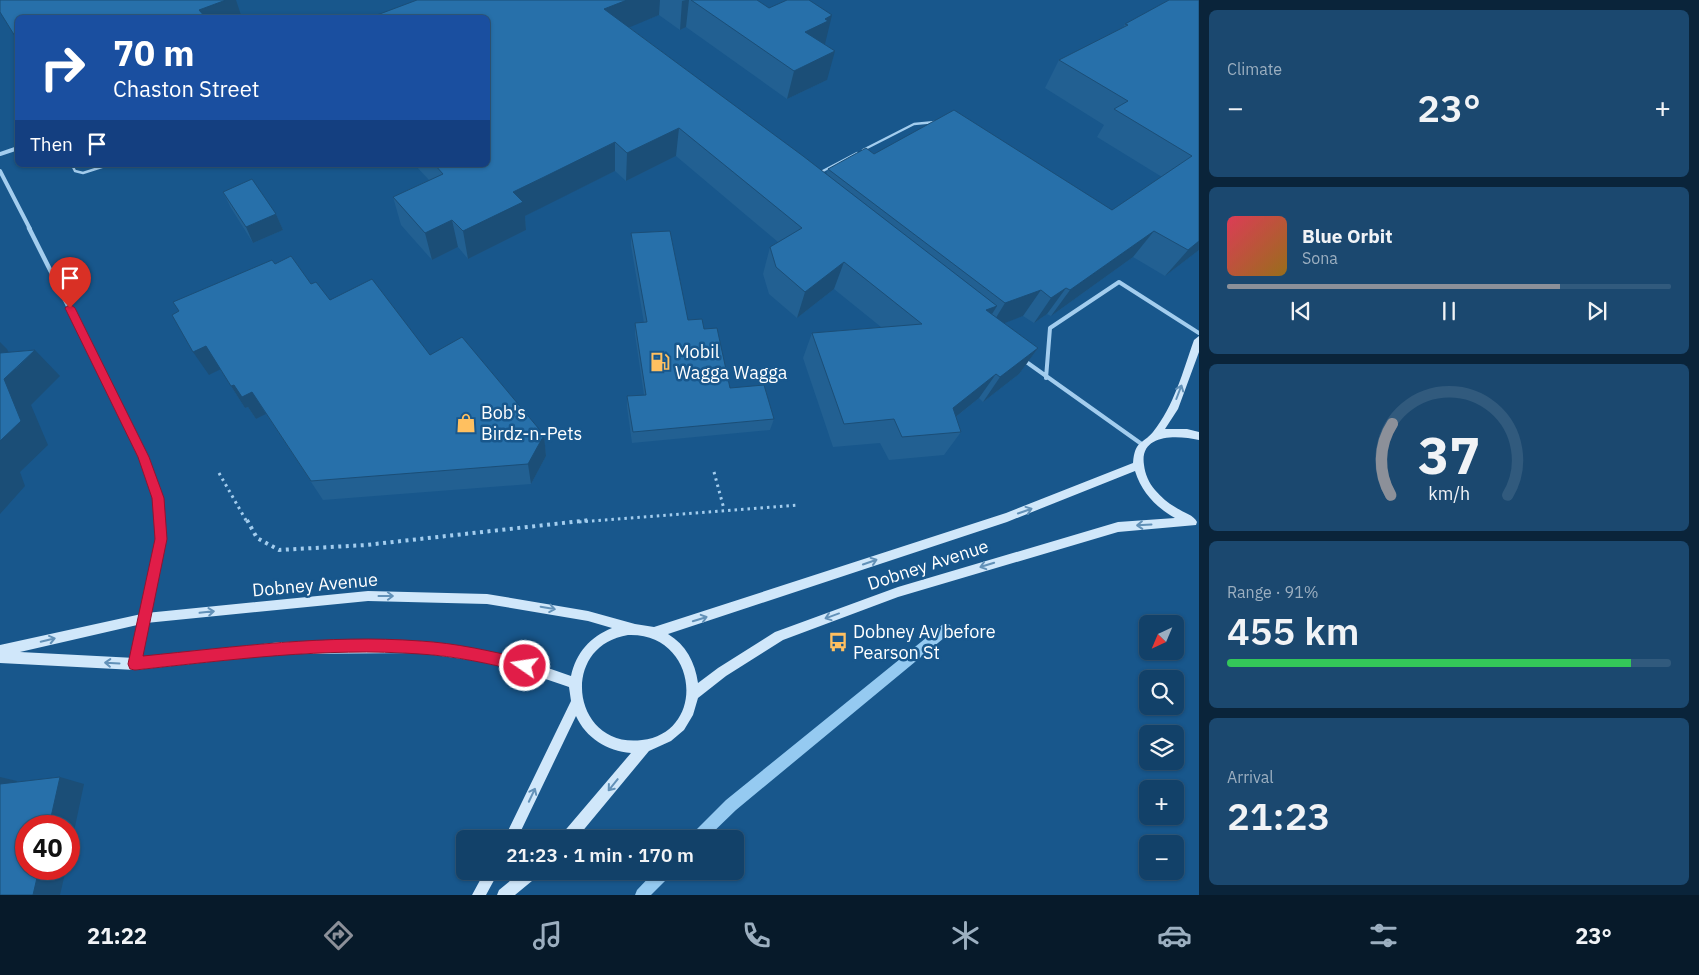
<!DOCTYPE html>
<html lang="en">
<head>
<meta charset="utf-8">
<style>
	body { margin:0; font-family:"IBM Plex Sans",sans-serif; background:#1b486f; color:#f1f3f6; height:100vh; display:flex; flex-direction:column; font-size:19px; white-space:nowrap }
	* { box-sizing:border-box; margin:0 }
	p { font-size:16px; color:#9cafc0 }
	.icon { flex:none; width:28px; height:28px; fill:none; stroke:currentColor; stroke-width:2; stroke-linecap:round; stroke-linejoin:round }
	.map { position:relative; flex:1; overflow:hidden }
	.panel { display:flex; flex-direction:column; gap:10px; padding:10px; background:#0a243a; width:500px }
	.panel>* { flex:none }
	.guide { position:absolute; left:15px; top:15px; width:475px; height:152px; border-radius:8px; box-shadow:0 1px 4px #0004,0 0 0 1px #315a7d; background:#1a4fa0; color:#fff; overflow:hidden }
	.needle { width:32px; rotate:224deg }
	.buttons { position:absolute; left:1139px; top:615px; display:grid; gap:10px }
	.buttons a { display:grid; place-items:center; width:45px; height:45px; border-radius:8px; background:#124169; box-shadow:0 1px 4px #0004,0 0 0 1px #315a7d; font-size:25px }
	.speed { position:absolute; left:15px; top:815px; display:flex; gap:10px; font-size:25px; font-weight:700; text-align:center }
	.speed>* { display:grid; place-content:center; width:65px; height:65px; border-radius:50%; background:#124169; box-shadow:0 1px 4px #0004,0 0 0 1px #315a7d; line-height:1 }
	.speed .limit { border:8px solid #d22; background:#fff; color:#111 }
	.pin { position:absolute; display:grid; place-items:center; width:42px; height:42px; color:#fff; margin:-51px -21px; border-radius:50% 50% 50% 0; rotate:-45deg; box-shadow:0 0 5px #0007 }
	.pin .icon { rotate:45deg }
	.me { position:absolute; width:55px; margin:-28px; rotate:283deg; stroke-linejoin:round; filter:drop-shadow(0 0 4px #0008) }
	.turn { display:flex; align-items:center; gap:18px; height:105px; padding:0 15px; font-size:22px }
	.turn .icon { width:65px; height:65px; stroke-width:2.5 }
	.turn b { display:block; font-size:35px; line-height:42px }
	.then { display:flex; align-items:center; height:48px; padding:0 15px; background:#0003; gap:10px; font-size:19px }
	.big { font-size:38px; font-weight:600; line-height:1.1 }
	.panel .tile { flex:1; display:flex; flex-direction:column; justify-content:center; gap:8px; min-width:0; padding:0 18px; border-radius:8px; background:#1b486f }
	.panel .dial { align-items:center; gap:0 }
	.dial svg { height:130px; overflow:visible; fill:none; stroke:#315a7d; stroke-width:7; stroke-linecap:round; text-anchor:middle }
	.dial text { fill:#f1f3f6; stroke:none }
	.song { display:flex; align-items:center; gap:15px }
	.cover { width:60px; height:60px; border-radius:8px; background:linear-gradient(135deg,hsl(350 70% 55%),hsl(40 70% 35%)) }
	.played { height:5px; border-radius:2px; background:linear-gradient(90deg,#8c9099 75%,#315a7d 75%) }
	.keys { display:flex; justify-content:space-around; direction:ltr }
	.heat { display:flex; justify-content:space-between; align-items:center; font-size:28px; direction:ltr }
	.charge { height:8px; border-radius:4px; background:linear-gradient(90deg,#34c759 91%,#315a7d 0) }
	.trip { position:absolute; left:456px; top:830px; width:288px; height:50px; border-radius:8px; background:#124169; box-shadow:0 1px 4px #0004,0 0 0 1px #315a7d; font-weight:600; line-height:50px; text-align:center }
	.menu { display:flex; height:80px; justify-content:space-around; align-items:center; background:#071a2a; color:#9cafc0 }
	.menu .icon { width:35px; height:35px }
	.menu .on { color:#8c9099 }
	.menu b { font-size:22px; color:#f1f3f6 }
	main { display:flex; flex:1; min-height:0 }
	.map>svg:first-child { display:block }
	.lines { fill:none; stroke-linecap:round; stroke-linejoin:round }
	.stream { fill:#95caf1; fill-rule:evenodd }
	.path-far1 { stroke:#a3cdee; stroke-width:3; stroke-dasharray:2.5 4; stroke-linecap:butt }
	.path { stroke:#a3cdee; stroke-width:4; stroke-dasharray:3 4.5; stroke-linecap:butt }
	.lane-far1 { stroke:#a3cdee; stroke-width:2.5 }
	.lane { stroke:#a3cdee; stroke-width:4 }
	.street-far2 { stroke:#a3cdee; stroke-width:4 }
	.street-far1 { stroke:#a3cdee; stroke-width:4.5 }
	.street { stroke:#a3cdee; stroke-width:6 }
	.secondary { fill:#d0e7fa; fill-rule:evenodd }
	.wall { fill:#226092 }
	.shaded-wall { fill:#1b4e77 }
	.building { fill:#2770aa; stroke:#1b4e77 }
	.oneway { stroke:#6291b8 }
	.route { fill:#e11d48; stroke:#92132f }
	.labels { text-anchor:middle; stroke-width:5; stroke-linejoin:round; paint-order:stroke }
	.poi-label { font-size:18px; fill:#fff; stroke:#18578c; text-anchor:start }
	.street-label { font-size:18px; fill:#fff; stroke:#18578c }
</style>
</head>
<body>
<main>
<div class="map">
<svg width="1199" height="895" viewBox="0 0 1199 895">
	<rect width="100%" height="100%" fill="#18578c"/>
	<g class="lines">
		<path class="stream" d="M946 623 950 625 952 629 950 633 736 810 706 839H691L692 834 726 800 942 625Z
			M655 871H672L670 876 651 895H635L637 890Z"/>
		<path class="path-far1" d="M714 472 724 509
			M219 473 247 522
			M579 522 798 505"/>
		<path class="path" d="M247 520 257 538 279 550 366 545 590 520"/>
		<path class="lane-far1" d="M863 150 914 124 935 122
			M72 165 75 171 83 173 108 165
			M819 173 857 153"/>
		<path class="lane" d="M1025 361 1143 445
			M1046 378 1050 328 1119 282 1199 333"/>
		<path class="street-far2" d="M0 154 18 148
			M0 171 30 229"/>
		<path class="street-far1" d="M29 228 144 457 158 497 160 522"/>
		<path class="street" d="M135 663 161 539 160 520"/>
		<path class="secondary" d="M1199 336V352L1178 409 1165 429H1187L1199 432V440C1178 435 1139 433 1144 465 1145 474 1149 483 1155 490 1161 497 1168 503 1175 507 1182 512 1194 515 1197 522L1196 525 1118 532 898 597 783 640 726 676 698 698 693 715 684 730 671 741 649 751 576 839H561L562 834 631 753C607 751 586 738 576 716L517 839H504L571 701 569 687 525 672 477 661 420 653 281 654 135 670 0 663V645L146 613 368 591 487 594 588 611 635 624 654 627 1006 513 1133 463C1135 440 1142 445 1153 432 1174 406 1183 371 1194 340ZM1135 471C1142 493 1156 507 1175 518L1118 522 898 587 775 632 718 668 698 683C695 662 686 645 668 634L1007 522ZM368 601 487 604 588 621 612 628C590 637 576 653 571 676L525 660 477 649 420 641 281 642 135 658 20 652 146 623ZM628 635C698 632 708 732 642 740 572 749 558 646 628 635Z
			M485 871H499L486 895H472Z
			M522 871H540L538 876 515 895H497L499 890Z"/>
	</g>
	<path class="wall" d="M417 0H757L825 44H824L827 80 787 99 686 27 680 30 659 15 629 27 826 174 828 169 874 154 1112 210 1162 177 1097 137 1104 125 1045 88 1059 60 1123 28 1125 24 1199 0V250L1165 276 1133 257 1051 316 1047 314 1034 323 1023 316 1004 323 1038 348 1019 374 983 402 979 398 956 417 961 432 944 455 889 460 880 443 833 447 803 358 812 333 881 327 834 289 797 318 769 294 763 274 770 247 778 242 676 156 626 181 615 171 546 205 525 216 526 230 468 259 458 247 432 260 401 225 393 197 429 180 415 165H488Z
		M223 192 276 214 283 230 253 243 231 208Z
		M631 233 688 320 704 329 730 388 774 419 770 430 632 443 627 407V396L644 395 635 335V323H644L631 245Z
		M275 264 311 284 330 300 430 355 544 435 546 456 531 484 323 500 266 414 256 419 248 407 245 408 220 369 209 375Z"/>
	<path class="shaded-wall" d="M226 0H236L242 18H202L199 10Z
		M627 0H660L659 15 604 38V9Z
		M686 0H689L686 27 680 30 682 1Z
		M832 15 825 44 822 45 805 32 825 19Z
		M835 51 827 80 787 99 794 71Z
		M679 128 676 156 626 181 627 153Z
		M615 142V171L525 216 526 230 468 259 463 231 513 192 544 177Z
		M276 214 283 230 253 243 246 227Z
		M452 220 458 247 432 260 425 233Z
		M1154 231 1133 257 1051 316 1070 290Z
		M1199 241V250L1165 276 1188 250Z
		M844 262 834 289 797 318 805 292Z
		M1066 288 1047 314 1034 323 1051 298Z
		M1041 290 1023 316 989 329 1005 303Z
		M997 306 981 332 986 310Z
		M0 342 7 349 16 369 35 350 60 376 31 405 48 445 20 472 25 486 0 514V441L4 379 0 360Z
		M206 346 221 369 209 375 193 352Z
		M1038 348 1019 374 983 402 1000 377Z
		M996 374 979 398 937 432 953 408Z
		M234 385 252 392 266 414 256 419 248 407 245 408 231 386Z
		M544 435 546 456 531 484 528 464Z
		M0 777 17 781 14 792 0 789Z
		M60 777 84 784 69 855V826H49Z
		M39 869H66L60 895H33Z"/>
	<path class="building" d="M0 0H226L199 10 206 18H18V41L0 12Z
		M417 0H627L604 9 803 156 997 306 986 310 1038 348 1000 377 996 374 953 408 961 432 902 437 894 419 844 424 812 333 922 324 844 262 805 292 776 267 770 247 802 228 679 128 627 153 615 142 544 177 513 192 523 202 463 231 452 220 425 233 393 197 443 174 435 165H488V18H369Z
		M691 0H757L769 8 787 0H809L832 15 825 19 828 21 805 32 835 51 794 71Z
		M1169 0H1199V241L1188 250 1154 231 1070 290 1066 288 1051 298 1041 290 1005 303 828 169 866 148 874 154 954 110 1112 210 1192 156 1114 109 1128 101 1059 60 1128 25 1125 24Z
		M252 179 276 214 246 227 223 192Z
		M670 231 688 320 702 319 704 329 717 328 730 388 764 385 774 419 633 432 627 396 646 395 635 323 647 322 631 233Z
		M291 256 311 284 316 282 330 300 372 279 430 355 462 337 544 435 528 464 311 481 252 392 242 397 234 385 231 386 206 346 193 352 172 315 179 311 173 302 272 260 275 264Z
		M35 350 4 379 21 421 0 441V353Z
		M60 777 49 826H26V869H39L33 895H0V784Z"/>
	<defs><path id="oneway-shaft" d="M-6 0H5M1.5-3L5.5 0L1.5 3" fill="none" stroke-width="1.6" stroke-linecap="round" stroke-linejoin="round" transform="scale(1.25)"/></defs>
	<g class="oneway">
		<use href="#oneway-shaft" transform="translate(1179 392) rotate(-69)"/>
		<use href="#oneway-shaft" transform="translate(1025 511) rotate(-19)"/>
		<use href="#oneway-shaft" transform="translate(1144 525) rotate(177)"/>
		<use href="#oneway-shaft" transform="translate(870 562) rotate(-19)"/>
		<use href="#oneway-shaft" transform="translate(987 565) rotate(163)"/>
		<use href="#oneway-shaft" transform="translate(386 596)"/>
		<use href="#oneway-shaft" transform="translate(548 608) rotate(10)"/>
		<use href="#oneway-shaft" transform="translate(207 612) rotate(-6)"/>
		<use href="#oneway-shaft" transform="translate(832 616) rotate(160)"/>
		<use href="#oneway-shaft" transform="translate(700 619) rotate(-17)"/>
		<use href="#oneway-shaft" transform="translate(48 640) rotate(-13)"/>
		<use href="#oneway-shaft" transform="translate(112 663) rotate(-177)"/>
		<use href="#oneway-shaft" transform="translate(613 785) rotate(129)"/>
		<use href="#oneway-shaft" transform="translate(532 795) rotate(-65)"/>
	</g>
	<path class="route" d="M70 304 75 308 149 457 164 498 167 539 143 656C235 647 328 634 420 641 456 643 490 651 525 659L530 661 532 666 530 670 525 672C490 664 456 656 420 654 325 647 230 660 135 670L130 669 128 664 155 539 152 498 138 457 65 308Z"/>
	<defs>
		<symbol id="fuel-bare" viewBox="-9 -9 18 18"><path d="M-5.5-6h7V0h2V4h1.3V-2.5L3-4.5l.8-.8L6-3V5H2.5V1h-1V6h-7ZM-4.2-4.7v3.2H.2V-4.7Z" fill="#ffc060" stroke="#18578c" stroke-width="2.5" paint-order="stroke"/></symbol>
		<symbol id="shop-bare" viewBox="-9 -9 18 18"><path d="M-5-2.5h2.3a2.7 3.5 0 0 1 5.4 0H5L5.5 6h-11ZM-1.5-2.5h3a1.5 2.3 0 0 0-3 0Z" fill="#ffc060" stroke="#18578c" stroke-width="2.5" paint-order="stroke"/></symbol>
		<symbol id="bus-bare" viewBox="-9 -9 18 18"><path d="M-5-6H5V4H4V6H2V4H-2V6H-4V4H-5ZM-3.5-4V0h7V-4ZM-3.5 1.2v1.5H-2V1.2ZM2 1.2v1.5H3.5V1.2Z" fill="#ffc060" stroke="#18578c" stroke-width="2.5" paint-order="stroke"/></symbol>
	</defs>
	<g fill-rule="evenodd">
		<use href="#fuel-bare" x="646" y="348" width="28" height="28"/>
		<use href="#shop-bare" x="452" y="409" width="28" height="28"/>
		<use href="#bus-bare" x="824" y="628" width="28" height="28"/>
	</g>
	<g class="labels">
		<g class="poi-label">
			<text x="675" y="358">Mobil<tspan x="675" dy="21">Wagga Wagga</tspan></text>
			<text x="481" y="419">Bob's<tspan x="481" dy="21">Birdz-n-Pets</tspan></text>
			<text x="853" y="638">Dobney Av before<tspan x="853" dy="21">Pearson St</tspan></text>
		</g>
		<g class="street-label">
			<text transform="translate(928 565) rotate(-18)" y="6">Dobney Avenue</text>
			<text transform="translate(315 585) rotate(-5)" y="6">Dobney Avenue</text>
		</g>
	</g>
</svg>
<div class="buttons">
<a><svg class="needle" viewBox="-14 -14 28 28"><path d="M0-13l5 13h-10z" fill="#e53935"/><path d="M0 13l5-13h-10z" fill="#9cafc0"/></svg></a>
<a><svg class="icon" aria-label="search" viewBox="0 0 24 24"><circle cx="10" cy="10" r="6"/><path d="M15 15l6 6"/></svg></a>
<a><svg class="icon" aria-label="layers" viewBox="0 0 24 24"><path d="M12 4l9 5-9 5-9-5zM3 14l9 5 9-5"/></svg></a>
<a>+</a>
<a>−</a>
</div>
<div class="speed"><div class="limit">40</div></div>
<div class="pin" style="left:70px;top:308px;background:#d93025"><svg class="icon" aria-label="arrive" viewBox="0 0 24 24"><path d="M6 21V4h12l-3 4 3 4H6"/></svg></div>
<svg class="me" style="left:525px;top:666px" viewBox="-20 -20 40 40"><circle r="17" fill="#e11d48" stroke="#fff" stroke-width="3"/><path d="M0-11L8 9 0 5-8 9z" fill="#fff"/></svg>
<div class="trip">21:23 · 1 min · 170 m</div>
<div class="guide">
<div class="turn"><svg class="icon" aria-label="right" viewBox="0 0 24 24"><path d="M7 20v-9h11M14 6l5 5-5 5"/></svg><div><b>70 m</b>Chaston Street</div></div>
<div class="then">Then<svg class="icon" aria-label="arrive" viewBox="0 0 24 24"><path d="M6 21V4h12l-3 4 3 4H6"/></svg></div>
</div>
</div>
<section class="panel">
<div class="tile"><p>Climate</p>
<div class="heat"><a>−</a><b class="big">23°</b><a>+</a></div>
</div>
<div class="tile">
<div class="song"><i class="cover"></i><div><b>Blue Orbit</b><p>Sona</p></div></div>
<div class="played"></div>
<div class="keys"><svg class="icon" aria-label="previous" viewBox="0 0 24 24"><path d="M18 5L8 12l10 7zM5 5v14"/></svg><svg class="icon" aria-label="pause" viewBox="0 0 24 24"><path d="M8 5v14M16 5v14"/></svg><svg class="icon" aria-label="next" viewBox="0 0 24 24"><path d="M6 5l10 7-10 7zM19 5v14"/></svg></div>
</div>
<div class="tile dial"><svg viewBox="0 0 100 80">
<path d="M14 69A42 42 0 1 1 86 69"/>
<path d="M14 69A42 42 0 0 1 15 25" stroke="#8c9099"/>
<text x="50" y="56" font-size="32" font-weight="700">37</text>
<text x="50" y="72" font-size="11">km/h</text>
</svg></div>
<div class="tile"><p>Range · 91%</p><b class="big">455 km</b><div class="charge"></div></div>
<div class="tile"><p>Arrival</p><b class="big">21:23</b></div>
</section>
</main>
<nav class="menu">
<b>21:22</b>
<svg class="icon on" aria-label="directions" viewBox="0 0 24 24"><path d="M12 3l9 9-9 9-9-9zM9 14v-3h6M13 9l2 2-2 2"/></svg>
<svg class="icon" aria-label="music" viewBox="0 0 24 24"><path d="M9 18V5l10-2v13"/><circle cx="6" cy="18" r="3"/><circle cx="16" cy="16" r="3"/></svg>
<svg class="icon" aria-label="phone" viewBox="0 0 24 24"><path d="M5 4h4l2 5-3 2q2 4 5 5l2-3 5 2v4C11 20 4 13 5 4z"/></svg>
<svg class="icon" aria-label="climate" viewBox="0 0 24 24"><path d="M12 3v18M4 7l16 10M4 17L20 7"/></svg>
<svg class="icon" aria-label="car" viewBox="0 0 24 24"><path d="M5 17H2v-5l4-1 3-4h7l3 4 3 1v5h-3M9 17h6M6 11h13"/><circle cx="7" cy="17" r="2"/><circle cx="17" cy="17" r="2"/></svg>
<svg class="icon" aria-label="filters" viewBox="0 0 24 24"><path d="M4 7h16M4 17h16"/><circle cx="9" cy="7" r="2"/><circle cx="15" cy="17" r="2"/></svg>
<b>23°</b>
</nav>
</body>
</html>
